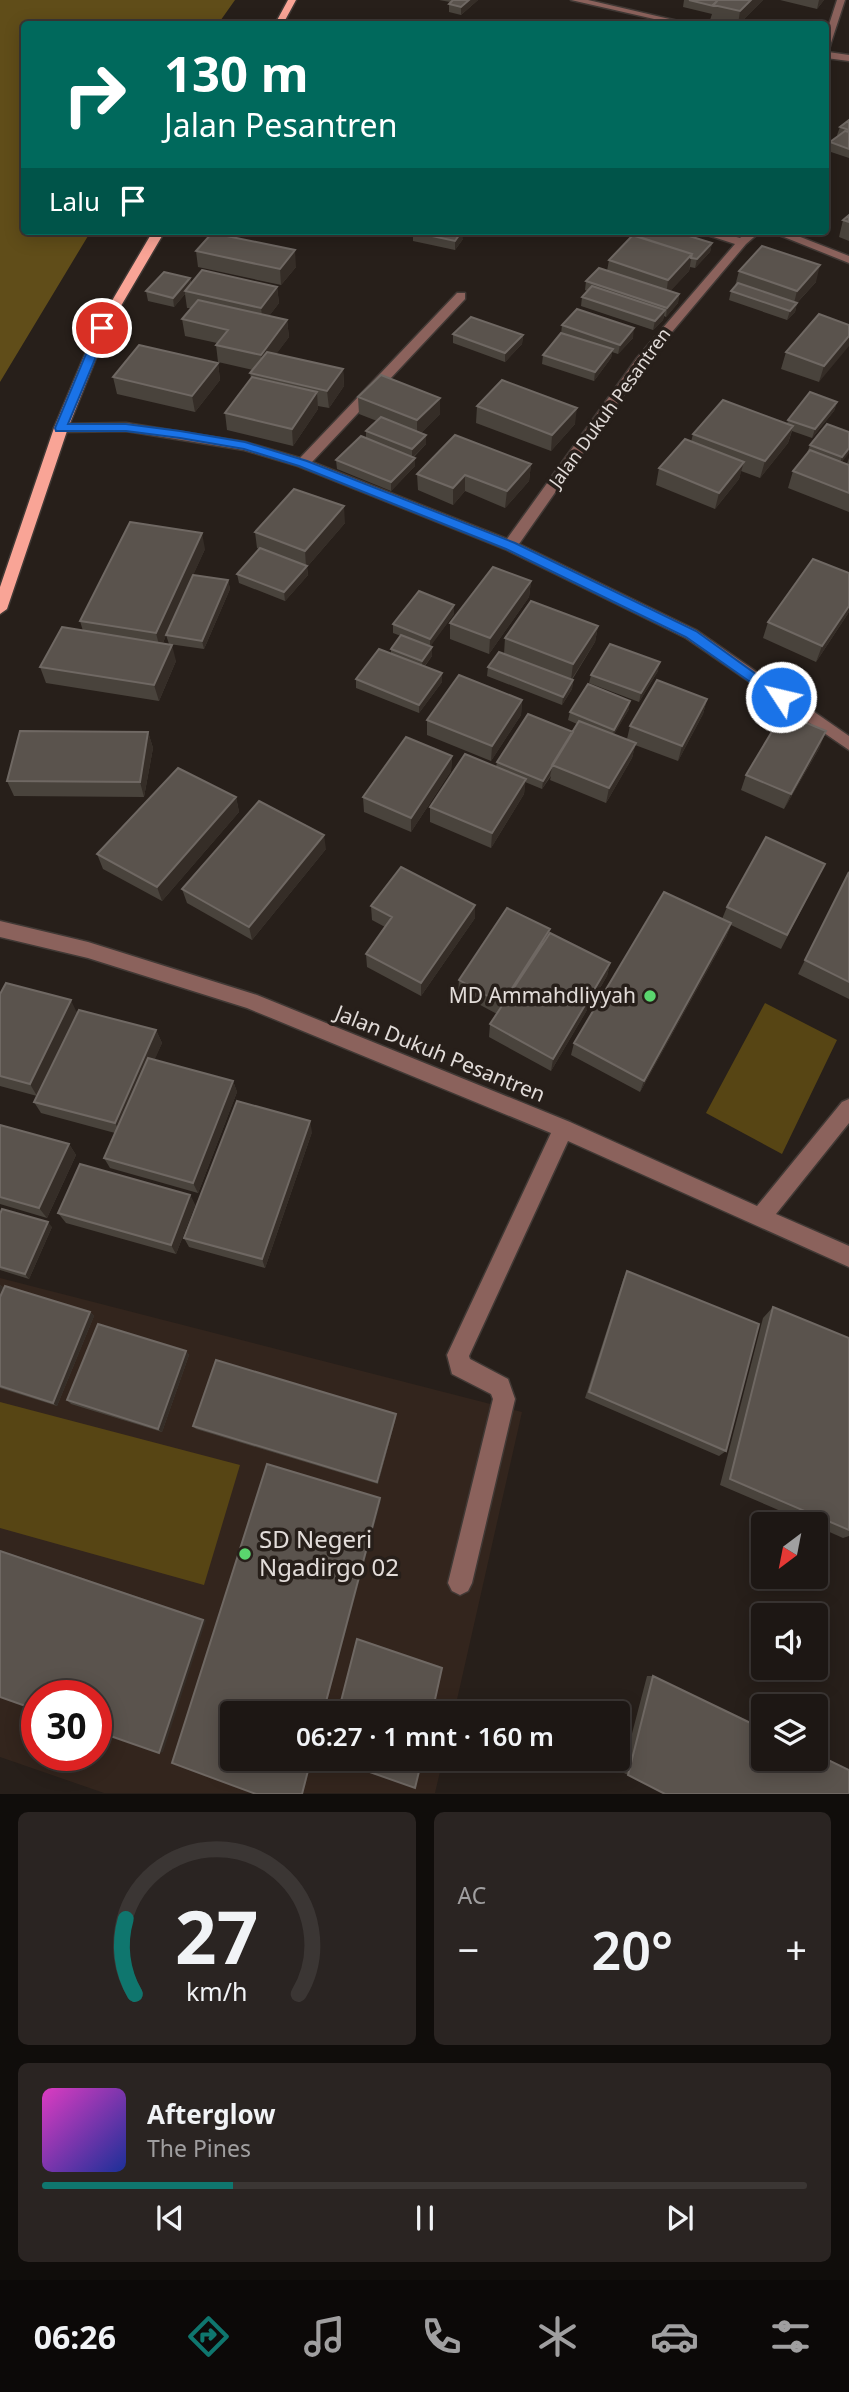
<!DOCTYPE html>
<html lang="id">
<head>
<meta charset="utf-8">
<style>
	body { margin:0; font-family:"Noto Sans",sans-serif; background:#2a2422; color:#f1f3f6; height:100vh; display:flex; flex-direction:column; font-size:26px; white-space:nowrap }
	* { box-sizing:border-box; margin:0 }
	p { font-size:23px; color:#a09fa0 }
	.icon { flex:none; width:38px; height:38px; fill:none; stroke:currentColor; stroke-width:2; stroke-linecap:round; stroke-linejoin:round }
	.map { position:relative; height:1794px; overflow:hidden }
	.side { display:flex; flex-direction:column; gap:18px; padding:18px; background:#100d0b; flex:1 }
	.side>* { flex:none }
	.banner { position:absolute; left:21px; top:21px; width:808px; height:214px; border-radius:7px; box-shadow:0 4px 18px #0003,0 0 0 2px #3b3634; background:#00695c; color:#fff; overflow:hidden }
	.needle { width:46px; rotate:212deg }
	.tools { position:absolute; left:751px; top:1512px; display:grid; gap:14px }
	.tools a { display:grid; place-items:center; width:77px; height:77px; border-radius:7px; background:#1d1714; box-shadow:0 4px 18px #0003,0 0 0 2px #3b3634; font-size:35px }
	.speed { position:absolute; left:21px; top:1680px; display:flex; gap:14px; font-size:35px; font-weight:700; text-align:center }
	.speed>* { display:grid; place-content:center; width:91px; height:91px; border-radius:50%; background:#1d1714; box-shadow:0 4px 18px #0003,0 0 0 2px #3b3634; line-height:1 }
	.speed .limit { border:10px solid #d22; background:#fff; color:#111 }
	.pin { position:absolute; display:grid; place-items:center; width:60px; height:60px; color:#fff; margin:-30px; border:4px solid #fff; border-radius:50%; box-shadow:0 2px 7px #0007 }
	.me { position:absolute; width:77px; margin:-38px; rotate:305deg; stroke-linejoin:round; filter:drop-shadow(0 0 5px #0008) }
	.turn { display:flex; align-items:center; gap:24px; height:147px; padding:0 28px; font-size:32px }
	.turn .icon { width:91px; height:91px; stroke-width:2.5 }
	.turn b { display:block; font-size:49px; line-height:60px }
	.then { display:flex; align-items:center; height:66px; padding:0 28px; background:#0003; gap:14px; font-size:26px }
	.big { font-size:52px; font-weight:600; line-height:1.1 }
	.side .widget { flex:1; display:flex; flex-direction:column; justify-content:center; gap:10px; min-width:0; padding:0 24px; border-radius:10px; background:#2a2422 }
	.side .dial { align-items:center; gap:0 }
	.dial svg { height:182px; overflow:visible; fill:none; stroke:#3b3634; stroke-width:7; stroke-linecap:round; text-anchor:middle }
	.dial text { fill:#f1f3f6; stroke:none }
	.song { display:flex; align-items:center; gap:21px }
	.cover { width:84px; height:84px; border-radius:10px; background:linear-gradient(135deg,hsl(310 70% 55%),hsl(230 70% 35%)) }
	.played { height:7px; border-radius:4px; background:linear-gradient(90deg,#0f766e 25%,#3b3634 25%) }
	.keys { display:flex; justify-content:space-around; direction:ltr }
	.heat { display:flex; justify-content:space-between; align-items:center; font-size:38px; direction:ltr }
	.side .tiles { flex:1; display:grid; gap:18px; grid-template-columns:1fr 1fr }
	.widget:last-child { grid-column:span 2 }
	.trip { position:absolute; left:220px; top:1701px; width:410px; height:70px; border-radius:7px; background:#1d1714; box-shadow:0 4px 18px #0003,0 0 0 2px #3b3634; font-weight:600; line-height:70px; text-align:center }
	.menu { display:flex; height:112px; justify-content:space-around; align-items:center; background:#0c0908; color:#a09fa0 }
	.menu .icon { width:49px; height:49px }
	.menu .selected { color:#0f766e }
	.menu b { font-size:32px; color:#f1f3f6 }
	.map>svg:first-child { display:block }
	.built { fill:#33251d; fill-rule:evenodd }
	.green { fill:#574514 }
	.forest { fill:#604d19 }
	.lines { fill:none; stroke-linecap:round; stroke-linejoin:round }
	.minor-casing { stroke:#413935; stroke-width:3 }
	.major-casing { stroke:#413935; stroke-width:3 }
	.minor { fill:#8b625c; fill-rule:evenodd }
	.major { fill:#f9a496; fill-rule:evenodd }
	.wall { fill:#49433c }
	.shaded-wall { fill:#352d27 }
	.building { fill:#5a534d; stroke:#6f6863; stroke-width:2 }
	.route { fill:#1a73e8; stroke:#114b97; stroke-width:2 }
	.poi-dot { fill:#5ad56e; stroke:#271f1a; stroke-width:2.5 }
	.labels { text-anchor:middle; stroke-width:7; stroke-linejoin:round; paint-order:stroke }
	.far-street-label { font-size:18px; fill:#e2dcd9; stroke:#271f1a }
	.poi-label { font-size:21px; fill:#e2dcd9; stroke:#271f1a; text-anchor:end }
	.street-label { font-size:21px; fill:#e2dcd9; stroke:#271f1a }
	.near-poi-label { font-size:24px; fill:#e2dcd9; stroke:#271f1a; text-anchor:start }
</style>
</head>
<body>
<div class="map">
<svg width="849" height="1794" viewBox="0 0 849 1794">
	<rect width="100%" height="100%" fill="#271f1a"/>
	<path class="built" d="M0 1278 522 1412 454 1713H233V1759H443L435 1793H104L0 1757ZM37 1696H96V1755H37Z"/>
	<path class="green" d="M765 1003 837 1040 782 1154 706 1113Z
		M0 1402 240 1465 204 1585 0 1528Z"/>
	<path class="forest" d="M0 0H235L218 24H24V231H91L0 382Z"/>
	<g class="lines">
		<defs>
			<path id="minor" d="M571 0H588L691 24H676Z
				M837 0H845L828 52 849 55V61L826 58V34Z
				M695 231H714L740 238 748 231H761L746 244 645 364 519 544 696 630 849 736V750L686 638 505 549 298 466 244 450 126 431 61 432 54 428 61 424 126 423 245 442 300 458 457 293H465V299L312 462 507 539 637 358 735 244Z
				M769 231H785L849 256V263Z
				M0 921 88 942 257 995 570 1122 757 1206 842 1102 849 1099V1123L776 1214 849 1246V1267L568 1141 469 1356 470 1359 508 1379 515 1399 472 1583 468 1591 460 1595 452 1591 448 1583 493 1399 491 1394 452 1374 447 1355 551 1133 247 1008 88 958 0 937Z"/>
			<path id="major" d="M288 0H296L283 24H275Z
				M153 231H165L108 328 68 428 7 609 0 614V587L54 428 96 328Z"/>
		</defs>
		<use href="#minor" class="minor-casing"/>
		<use href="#major" class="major-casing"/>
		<use href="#minor" class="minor"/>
		<use href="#major" class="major"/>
	</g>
	<path class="wall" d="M439 0H478L461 15 449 12V4L450 2Z
		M684 0H763L739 24H729L710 20 712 14 683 7Z
		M780 0H824L817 9Z
		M849 120V158L828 151 830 142 838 136 837 135 840 127Z
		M849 215V241L839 237 843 220Z
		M413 232 463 239 455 250 413 241Z
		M712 243 710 252 695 268 690 267 689 271 670 291 679 294 678 303 666 317 664 316 663 320 653 330 581 306 582 297 587 291 585 290 586 281 607 271 609 260Z
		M196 251 296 267 281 285 198 267Z
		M739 271 816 282 797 303 795 312 787 320 729 300 731 291 735 286Z
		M190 278 191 284 277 287 279 303 269 316 287 320 289 337 276 354 343 369 344 386 329 408 318 406V409L293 446 227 430 225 413 251 378 250 373 253 370 218 362 216 345 217 343 185 336 182 319 191 308H187L185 294 174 307 148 301 146 291Z
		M562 325 633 338 618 354 612 352 611 358 594 381 542 364 543 355 561 334Z
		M849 325 819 382 781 369 786 352Z
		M453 334 523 335 522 344 505 362 453 343Z
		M218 363 220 380 195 412 117 394 113 377Z
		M358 397 440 398V414L421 433 426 444 414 457 415 466 391 491 337 469 336 460 366 438V431L377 421 359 414Z
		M837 402 834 411 812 438 792 431 788 443 760 478 741 471 739 479 715 509 656 485 659 468 691 442 693 434 787 424 788 420Z
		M477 406 575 424 551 451 476 423Z
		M849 432 842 462 847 464 849 458V512L788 488 793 471 807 453 810 445Z
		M531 464 529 481 505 508 465 491 453 505 418 490 417 474Z
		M345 523 307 567 308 575 285 601 239 583 237 574 259 549 257 548 255 532Z
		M205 549 193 575 228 580 230 589 204 649 169 644 166 635 163 643 176 661 159 701 46 683 40 667 83 631 80 621Z
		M531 581 529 597 489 654 450 639V623Z
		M849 612 816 662 763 638 768 622Z
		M454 614 430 646 432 647V656L425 666 442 673V682L419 713 356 688V679L391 653V649L401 636 393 633V624Z
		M598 626 595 642 572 680H573L572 689 562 705 487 676 488 667 504 654 505 638Z
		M658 671 639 702 589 683 591 675Z
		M707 699 703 714 678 761 635 745 632 758 606 803 550 780 551 776 542 789 525 782 524 794 491 848 430 822V807L496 767 497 762 573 732 577 724 568 720 570 712 629 709 614 734 627 739 630 726Z
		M522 700 521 715 491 761 427 735V720Z
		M148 732 153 748 144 797 14 796 7 781Z
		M820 747 784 809 741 790 746 775Z
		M452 756 451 771 411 832 364 812 363 797Z
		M236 797 239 812 162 901 103 869 97 854Z
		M326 849 252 940 187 903 182 889Z
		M825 864 781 949 731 925 726 937 640 1092 571 1055 574 1043 722 919 727 907Z
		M849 872V999L798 974Z
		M475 905V918L421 996 367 967 366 954 385 927 372 920 371 906Z
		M549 934 610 963 607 976 551 1071 489 1037 490 1024 497 1014 458 993 459 980Z
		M0 994 156 1030 162 1043 154 1060 233 1081 237 1092 198 1193 110 1168 104 1158 115 1133 41 1113 34 1102 37 1096 0 1086Z
		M0 1125 69 1144 76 1155 47 1218 0 1204Z
		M312 1132 265 1268 189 1247 184 1238Z
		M190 1195 195 1205 176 1254 66 1223 58 1213Z
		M0 1214 52 1227 29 1279 0 1270Z
		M627 1271 726 1451 719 1456 585 1398 623 1280Z
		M0 1285 4 1288 90 1312 94 1316 57 1406 0 1388Z
		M773 1307 849 1338V1536L843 1538 816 1526V1524H811L720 1485 763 1318Z
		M186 1351 189 1355 162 1432 71 1404 67 1400Z
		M396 1417 378 1484 196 1429 193 1426Z
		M647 1676H653L665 1794 622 1772Z"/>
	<path class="shaded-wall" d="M469 0H478L461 15V7Z
		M751 0H763L739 24H738L740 11Z
		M819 0H824L817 9Z
		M462 231 463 239 455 250V241Z
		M712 243 710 252 695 268 697 259Z
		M295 250 296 267 281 285 280 269Z
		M692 254 689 271 666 296 668 280Z
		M820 265 816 282 793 307 797 291Z
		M190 278 191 287 185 291V294L174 307 173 298Z
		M277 287 279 303 263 324 261 308Z
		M679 294 678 303 666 317 667 308Z
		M797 303 795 312 787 320 790 311Z
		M665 310 663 320 653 330 655 321Z
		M287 320 289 337 263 372 261 355Z
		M634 328 633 338 618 354 620 345Z
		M523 335 522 344 505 362V353Z
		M849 336V346L819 382 824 366Z
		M613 349 611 358 594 381 595 372Z
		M218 363 220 380 195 412 192 396Z
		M343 369 344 386 329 408 327 391Z
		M317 392 318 409 293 446 292 429Z
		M440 398V414L417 437V420Z
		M837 402 834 411 812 438 815 429Z
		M577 408 575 424 551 451 552 435Z
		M793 426 788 443 760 478 765 461Z
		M426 435V444L412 458V449Z
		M849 448V453L839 466 842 457Z
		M415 458V466L391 491V482Z
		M744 462 739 479 715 509 719 493Z
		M531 464 529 481 505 508 507 491Z
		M465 475V491L453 505V488Z
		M344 506 345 523 307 567 308 575 285 601 284 592 306 566 305 551Z
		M202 533 205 549 160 649 156 633Z
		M228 580 230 589 204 649 202 641Z
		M531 581 529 597 489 654 490 638Z
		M454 605V614L430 647V639Z
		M849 606V612L816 662 822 646Z
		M598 626 595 642 571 680 573 664Z
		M172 645 176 661 159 701 154 685Z
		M432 647V656L422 669V661Z
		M660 662 658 671 639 702 641 693Z
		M442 673V682L419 713V705Z
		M573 680 572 689 562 705 563 697Z
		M707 699 703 714 678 761 682 746Z
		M522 700 521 715 491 761 492 746Z
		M630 701 629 709 612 738 614 730Z
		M826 731 820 747 784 809 791 794Z
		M148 732 153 748 144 797 140 782Z
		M636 743 632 758 606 803 609 788Z
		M452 756 451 771 411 832V818Z
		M552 768 550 776 542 789 543 781Z
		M526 779 524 794 491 848 492 833Z
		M236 797 239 812 162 901 157 887Z
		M324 835 326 849 252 940 249 927Z
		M475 905V918L421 996V983Z
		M731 923 726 937 640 1092 644 1081Z
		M550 929 548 943 500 1016 502 1004Z
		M610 963 607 976 551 1071 553 1059Z
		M71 1000 77 1013 37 1096 30 1084Z
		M156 1030 162 1043 122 1135 115 1123Z
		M233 1081 237 1092 198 1193 193 1183Z
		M310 1121 312 1132 265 1268 262 1259Z
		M69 1144 76 1155 47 1218 39 1208Z
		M190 1195 195 1205 176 1254 171 1245Z
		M48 1222 52 1227 29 1279 25 1274Z
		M0 1285 5 1289 0 1299Z
		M90 1312 94 1316 57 1406 53 1403Z
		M186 1351 189 1355 162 1432 158 1429Z
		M396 1414V1417L378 1484 377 1482Z
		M380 1498 381 1501 324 1713H323Z
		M0 1550 206 1620 163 1752 159 1753Z
		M311 1759H312L303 1794H302Z"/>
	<path class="building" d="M453 0H469L461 7 449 4Z
		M689 0H718L713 6Z
		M718 0H751L740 11 713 5Z
		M849 120V130L840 127Z
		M845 131 849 132V149L830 142Z
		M849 215V222L843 220Z
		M413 231H462L455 241 413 232Z
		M640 231H673L712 243 697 259 691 258 692 254 635 236Z
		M212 233 295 250 280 269 196 251Z
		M633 235 692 254 668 280 609 260Z
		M762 246 820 265 797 291 739 271Z
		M599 268 679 294 667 308 586 281Z
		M202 270 277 287 261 308 185 291Z
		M164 272 190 278 173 298 146 291Z
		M738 283 797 303 790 311 731 291Z
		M592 286 665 310 655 321 582 297Z
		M198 300 287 320 261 355 216 345 228 330 182 319Z
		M577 309 634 328 620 345 562 325Z
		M819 314 849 325V336L824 366 786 352Z
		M471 317 523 335 505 353 453 334Z
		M561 333 613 349 595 372 543 355Z
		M139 345 218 363 192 396 113 377Z
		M267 352 343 369 327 391 250 373Z
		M381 375 440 398 417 420 358 397Z
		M252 377 317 392 292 429 225 413Z
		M502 380 577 408 552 435 477 406Z
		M810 392 837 402 815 429 788 420Z
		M723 400 793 426 765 461 693 434Z
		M381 417 426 435 412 449 366 431Z
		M827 424 849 432V448L842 457 810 445Z
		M455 435 531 464 507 491 465 475 453 488 417 474Z
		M361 436 415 458 391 482 336 460Z
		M685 439 744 462 719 493 659 468Z
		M810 450 849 465V493L793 471Z
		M294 489 344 506 305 551 255 532Z
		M130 522 202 533 156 633 80 621Z
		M260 548 307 566 284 592 237 574Z
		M813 559 849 573V606L822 646 768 622Z
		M493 567 531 581 490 638 450 623Z
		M193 575 228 580 202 641 166 635Z
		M419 591 454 605 430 639 393 624Z
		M531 601 598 626 573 664 505 638Z
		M62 627 172 645 154 685 40 667Z
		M401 635 432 647 422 661 391 649Z
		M610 644 660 662 641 693 591 675Z
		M379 649 442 673 419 705 356 679Z
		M499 652 573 680 563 697 488 667Z
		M459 675 522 700 492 746 427 720Z
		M657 680 707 699 682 746 630 726Z
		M588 684 630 701 614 730 570 712Z
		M783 713 826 731 791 794 746 775Z
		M528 714 573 732 543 781 497 762Z
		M579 721 636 743 609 788 552 765Z
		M20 731 148 732 140 782 7 781Z
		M406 737 452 756 411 818 363 797Z
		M465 754 526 779 492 833 430 807Z
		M178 768 236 797 157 887 97 854Z
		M259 801 324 835 249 927 182 889Z
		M766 837 825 864 787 935 727 907Z
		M401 867 475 905 421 983 366 954 392 917 371 906Z
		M849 872V982L805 960Z
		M664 892 731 923 644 1081 574 1043Z
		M507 908 550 929 502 1004 459 980Z
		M550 933 610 963 553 1059 490 1024Z
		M6 983 71 1000 30 1084 0 1076V994Z
		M79 1010 156 1030 115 1123 34 1102Z
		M148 1058 233 1081 193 1183 104 1158Z
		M237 1101 310 1121 262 1259 184 1238Z
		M0 1125 69 1144 39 1208 0 1197Z
		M80 1164 190 1195 171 1245 58 1213Z
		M2 1209 48 1222 25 1274 0 1267V1214Z
		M627 1271 759 1324 726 1451 589 1392Z
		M5 1286 90 1312 53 1403 0 1386V1297Z
		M773 1307 849 1338V1530L730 1479Z
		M98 1324 186 1351 158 1429 67 1400Z
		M216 1360 396 1414 377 1482 193 1426Z
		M267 1464 380 1498 323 1713H233V1759H311L302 1794H256L172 1763Z
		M0 1551 203 1620 159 1753 96 1731V1696H37V1710L0 1697Z
		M357 1639 442 1668 432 1713H338Z
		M653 1676 763 1729V1759H816V1754L849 1770V1794H665L628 1775Z
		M333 1759H422L415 1788Z"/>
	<path class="route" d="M98 325 108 328 68 424H126L180 431 245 442 307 461 515 543 696 631 788 697 781 702 776 700 686 637 618 604 506 549 299 466 244 449 180 438 126 431H56L55 428Z"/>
	<g class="poi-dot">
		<circle cx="650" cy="996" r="7"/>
		<circle cx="245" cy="1554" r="7"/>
	</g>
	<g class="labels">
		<g class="far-street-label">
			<text transform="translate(610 408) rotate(-54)" y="6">Jalan Dukuh Pesantren</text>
		</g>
		<g class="poi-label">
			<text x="636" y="1003">MD Ammahdliyyah</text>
		</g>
		<g class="street-label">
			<text transform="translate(440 1054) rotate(22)" y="7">Jalan Dukuh Pesantren</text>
		</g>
		<g class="near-poi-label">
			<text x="259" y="1548">SD Negeri<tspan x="259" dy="28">Ngadirgo 02</tspan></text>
		</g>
	</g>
</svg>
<div class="tools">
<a><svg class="needle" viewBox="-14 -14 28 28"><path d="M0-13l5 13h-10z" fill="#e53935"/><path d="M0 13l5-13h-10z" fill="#a09fa0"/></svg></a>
<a><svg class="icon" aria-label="sound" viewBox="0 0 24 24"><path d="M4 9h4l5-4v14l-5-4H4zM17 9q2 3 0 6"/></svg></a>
<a><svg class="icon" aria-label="layers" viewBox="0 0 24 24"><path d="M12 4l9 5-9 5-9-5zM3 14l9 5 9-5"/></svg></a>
</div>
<div class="speed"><div class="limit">30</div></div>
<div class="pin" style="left:102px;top:328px;background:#d93025"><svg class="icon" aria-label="arrive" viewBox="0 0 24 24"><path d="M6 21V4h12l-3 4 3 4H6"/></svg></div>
<svg class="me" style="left:781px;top:697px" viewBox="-20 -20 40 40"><circle r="17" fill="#1a73e8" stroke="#fff" stroke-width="3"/><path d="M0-11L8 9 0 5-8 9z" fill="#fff"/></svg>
<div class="trip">06:27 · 1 mnt · 160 m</div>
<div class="banner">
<div class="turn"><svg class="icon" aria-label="right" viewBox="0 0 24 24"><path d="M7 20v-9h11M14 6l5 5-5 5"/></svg><div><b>130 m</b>Jalan Pesantren</div></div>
<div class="then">Lalu<svg class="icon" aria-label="arrive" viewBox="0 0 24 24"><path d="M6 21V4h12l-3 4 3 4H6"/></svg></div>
</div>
</div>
<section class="side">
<div class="tiles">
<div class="widget dial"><svg viewBox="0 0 100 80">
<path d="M14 69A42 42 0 1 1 86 69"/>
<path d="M14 69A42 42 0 0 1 10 36" stroke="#0f766e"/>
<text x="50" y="56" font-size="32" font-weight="700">27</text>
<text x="50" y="72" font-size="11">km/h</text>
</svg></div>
<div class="widget"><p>AC</p>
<div class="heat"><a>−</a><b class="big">20°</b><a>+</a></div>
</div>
<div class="widget">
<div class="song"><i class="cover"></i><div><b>Afterglow</b><p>The Pines</p></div></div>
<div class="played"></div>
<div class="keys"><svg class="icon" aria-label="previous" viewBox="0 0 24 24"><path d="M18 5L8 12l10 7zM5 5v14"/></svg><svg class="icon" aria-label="pause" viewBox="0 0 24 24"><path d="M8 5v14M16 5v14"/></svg><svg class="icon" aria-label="next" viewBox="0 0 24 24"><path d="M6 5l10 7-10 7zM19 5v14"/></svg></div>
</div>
</div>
</section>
<nav class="menu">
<b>06:26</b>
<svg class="icon selected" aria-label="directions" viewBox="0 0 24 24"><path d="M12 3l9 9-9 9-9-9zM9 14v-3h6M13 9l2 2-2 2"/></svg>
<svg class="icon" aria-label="music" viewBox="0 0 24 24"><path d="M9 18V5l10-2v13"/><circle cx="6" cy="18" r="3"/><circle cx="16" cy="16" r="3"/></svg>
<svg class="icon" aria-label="phone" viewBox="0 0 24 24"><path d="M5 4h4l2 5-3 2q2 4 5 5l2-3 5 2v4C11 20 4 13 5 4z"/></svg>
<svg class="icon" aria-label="climate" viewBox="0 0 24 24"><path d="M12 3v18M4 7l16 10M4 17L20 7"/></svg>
<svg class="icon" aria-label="car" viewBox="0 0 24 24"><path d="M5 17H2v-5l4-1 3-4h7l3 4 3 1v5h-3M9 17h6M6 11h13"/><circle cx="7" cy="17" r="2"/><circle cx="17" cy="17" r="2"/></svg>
<svg class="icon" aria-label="filters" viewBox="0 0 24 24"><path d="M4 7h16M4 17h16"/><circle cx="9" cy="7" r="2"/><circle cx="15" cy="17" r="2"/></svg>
</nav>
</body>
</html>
